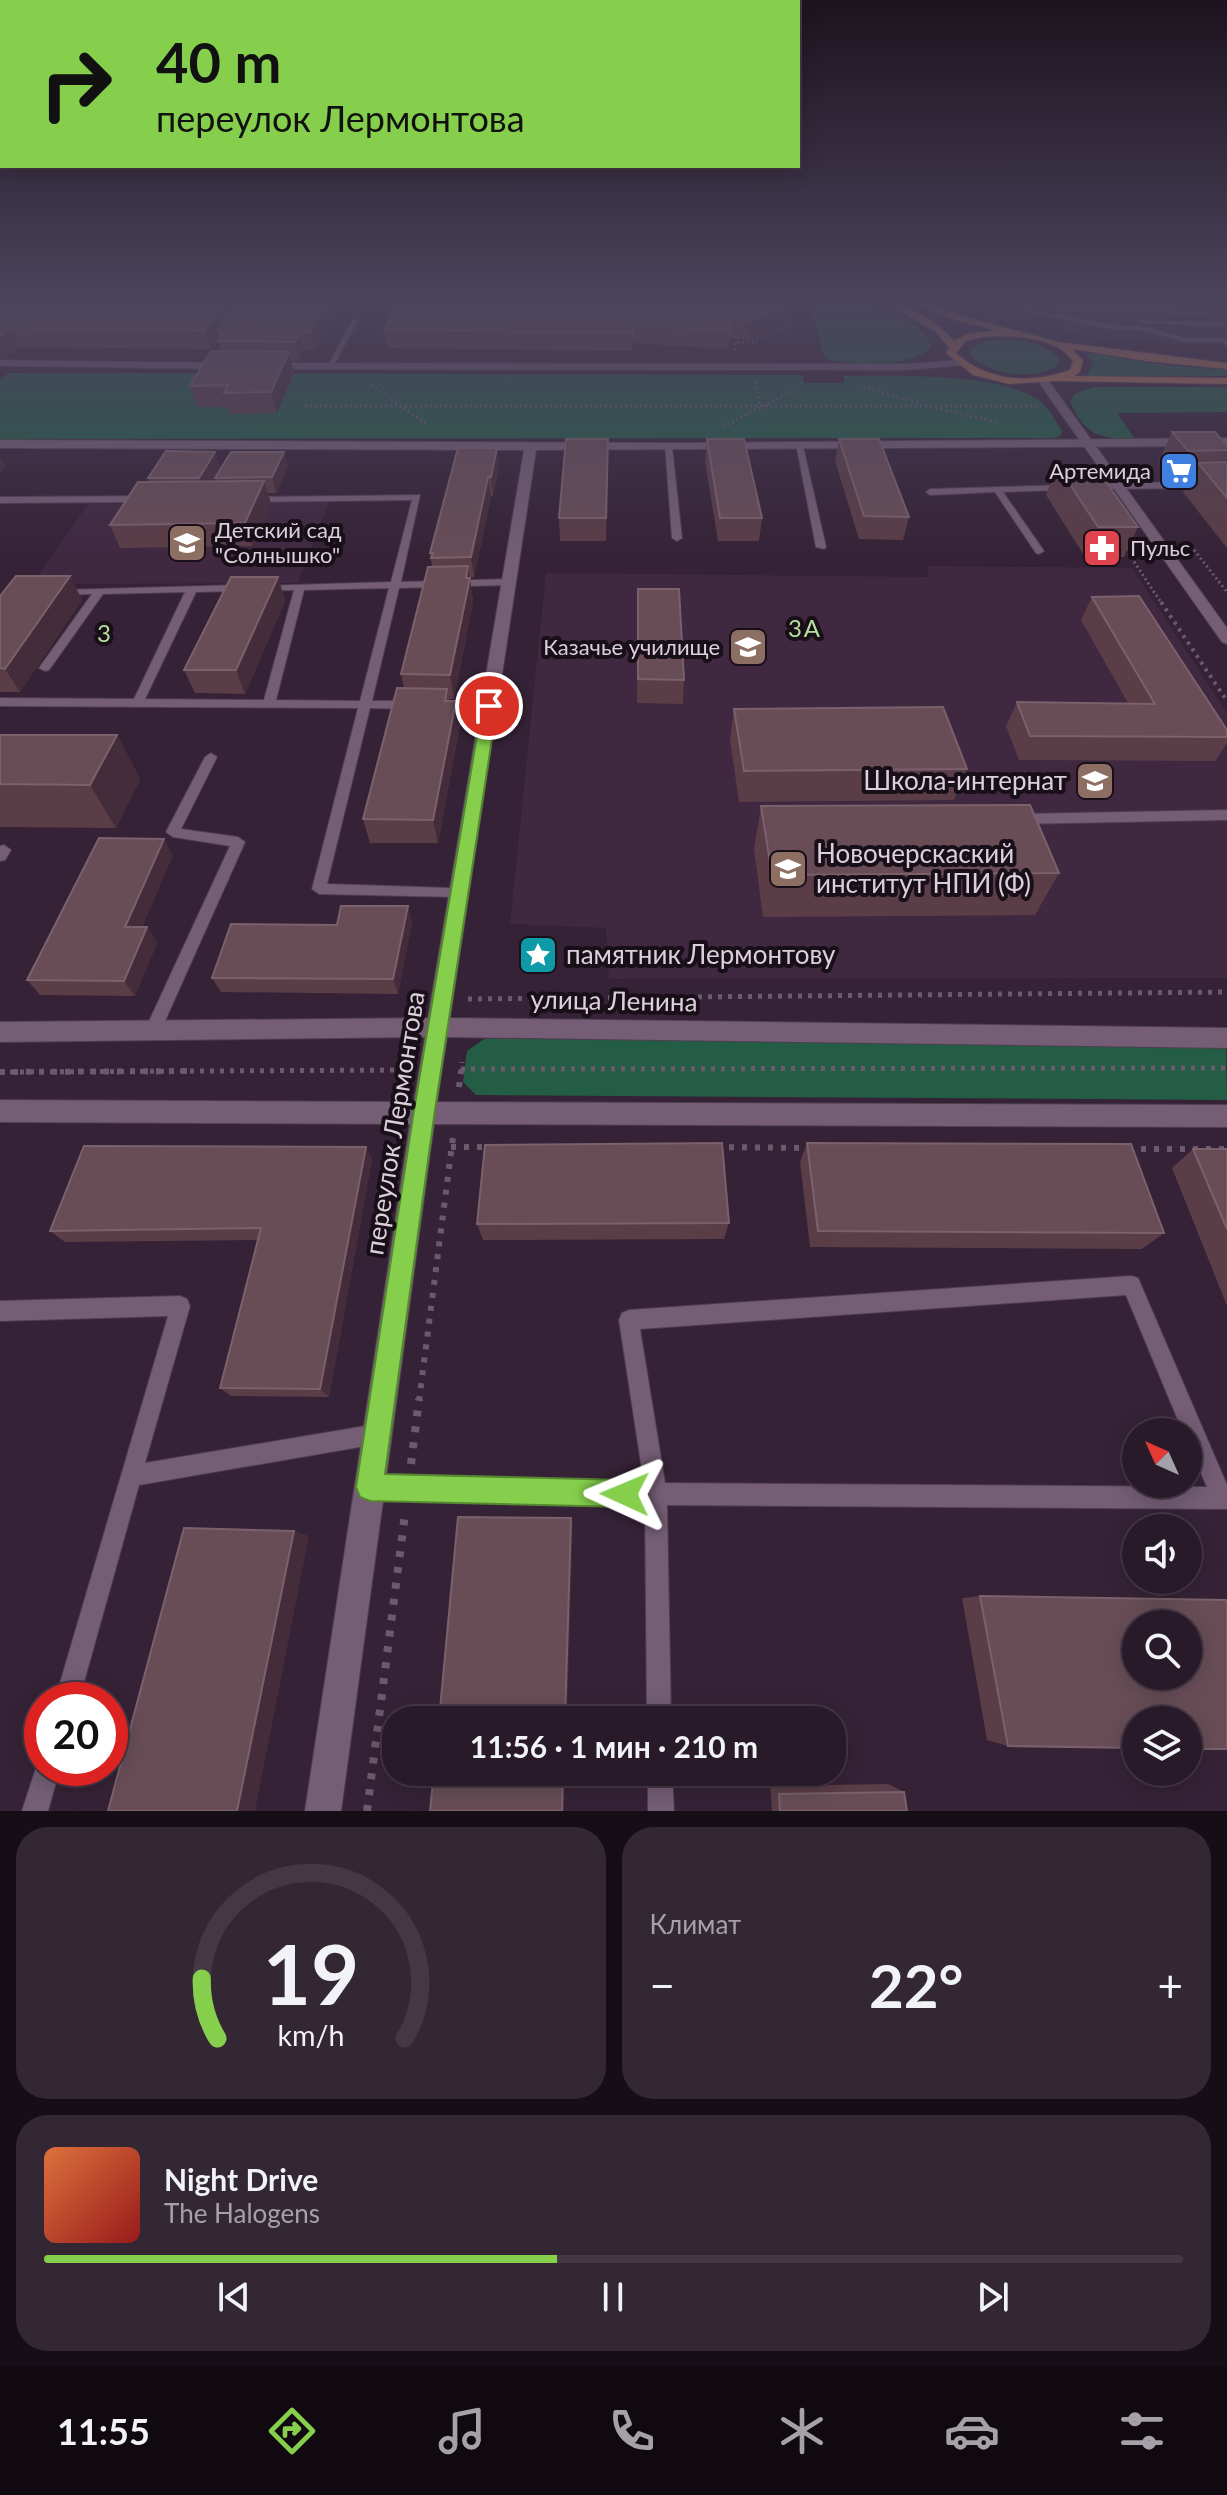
<!DOCTYPE html>
<html lang="ru">
<head>
<meta charset="utf-8">
<style>
	body { margin:0; font-family:Lato,sans-serif; background:#342734; color:#f1f3f6; height:100vh; display:flex; flex-direction:column; font-size:30px; white-space:nowrap }
	* { box-sizing:border-box; margin:0 }
	p { font-size:26px; color:#a5a1a8 }
	.icon { flex:none; width:44px; height:44px; fill:none; stroke:currentColor; stroke-width:2; stroke-linecap:round; stroke-linejoin:round }
	.map { position:relative; height:1811px; overflow:hidden }
	.drawer { display:flex; flex-direction:column; gap:16px; padding:16px; background:#160e16; flex:1 }
	.drawer>* { flex:none }
	.banner { position:absolute; left:0px; top:0px; width:800px; height:168px; box-shadow:0 4px 20px #0003,0 0 0 2px #443845; background:#85cf4c; color:#111; overflow:hidden }
	.needle { width:52px; rotate:315deg }
	.fabs { position:absolute; left:1122px; top:1418px; display:grid; gap:16px }
	.fabs a { display:grid; place-items:center; width:80px; height:80px; border-radius:50%; background:#281a28; box-shadow:0 4px 20px #0003,0 0 0 2px #443845; font-size:40px }
	.speed { position:absolute; left:24px; top:1682px; display:flex; gap:16px; font-size:40px; font-weight:700; text-align:center }
	.speed>* { display:grid; place-content:center; width:104px; height:104px; border-radius:50%; background:#281a28; box-shadow:0 4px 20px #0003,0 0 0 2px #443845; line-height:1 }
	.speed .limit { border:12px solid #d22; background:#fff; color:#111 }
	.pin { position:absolute; display:grid; place-items:center; width:68px; height:68px; color:#fff; margin:-34px; border:4px solid #fff; border-radius:50%; box-shadow:0 2px 8px #0007 }
	.me { position:absolute; width:88px; margin:-44px; rotate:271deg; stroke-linejoin:round; filter:drop-shadow(0 0 6px #0008) }
	.turn { display:flex; align-items:center; gap:28px; height:168px; padding:0 24px; font-size:36px }
	.turn .icon { width:104px; height:104px; stroke-width:2.5 }
	.turn b { display:block; font-size:56px; line-height:68px }
	.big { font-size:60px; font-weight:700; line-height:1.1 }
	.drawer .widget { flex:1; display:flex; flex-direction:column; justify-content:center; gap:12px; min-width:0; padding:0 28px; border-radius:32px; background:#342734 }
	.drawer .dial { align-items:center; gap:0 }
	.dial svg { height:208px; overflow:visible; fill:none; stroke:#443845; stroke-width:7; stroke-linecap:round; text-anchor:middle }
	.dial text { fill:#f1f3f6; stroke:none }
	.song { display:flex; align-items:center; gap:24px }
	.cover { width:96px; height:96px; border-radius:12px; background:linear-gradient(135deg,hsl(20 70% 55%),hsl(0 70% 35%)) }
	.played { height:8px; border-radius:4px; background:linear-gradient(90deg,#85cf4c 45%,#443845 45%) }
	.keys { display:flex; justify-content:space-around; direction:ltr }
	.heat { display:flex; justify-content:space-between; align-items:center; font-size:44px; direction:ltr }
	.drawer .tiles { flex:1; display:grid; gap:16px; grid-template-columns:1fr 1fr }
	.widget:last-child { grid-column:span 2 }
	.trip { position:absolute; left:382px; top:1706px; width:464px; height:80px; border-radius:32px; background:#281a28; box-shadow:0 4px 20px #0003,0 0 0 2px #443845; font-weight:700; line-height:80px; text-align:center }
	.menu { display:flex; height:128px; justify-content:space-around; align-items:center; background:#100a10; color:#a5a1a8 }
	.menu .icon { width:56px; height:56px }
	.menu .current { color:#85cf4c }
	.menu b { font-size:36px; color:#f1f3f6 }
	.map>svg:first-child { display:block }
	.built { fill:#402841 }
	.green { fill:#235d45 }
	.lines { fill:none; stroke-linecap:round; stroke-linejoin:round }
	.service-casing { stroke:#4e3e4f; stroke-width:2 }
	.minor-casing { stroke:#4e3e4f; stroke-width:2 }
	.tertiary-casing { stroke:#4e3e4f; stroke-width:2 }
	.primary-casing { stroke:#4e3e4f; stroke-width:2 }
	.path-far4 { stroke:#6b5a6c; stroke-width:3; stroke-dasharray:2 3; stroke-linecap:butt }
	.path-far3 { stroke:#6b5a6c; stroke-width:4; stroke-dasharray:3 5; stroke-linecap:butt }
	.path-far2 { stroke:#6b5a6c; stroke-width:5; stroke-dasharray:4 6; stroke-linecap:butt }
	.path-far1 { stroke:#6b5a6c; stroke-width:6; stroke-dasharray:5 8; stroke-linecap:butt }
	.path { stroke:#6b5a6c; stroke-width:8; stroke-dasharray:6 10; stroke-linecap:butt }
	.service { fill:#745d75; fill-rule:evenodd }
	.minor { fill:#745d75; fill-rule:evenodd }
	.tertiary { fill:#745d75; fill-rule:evenodd }
	.primary { fill:#be764f; fill-rule:evenodd }
	.wall { fill:#5a3d47 }
	.shaded-wall { fill:#452c3a }
	.building { fill:#684d57; stroke:#7a616c; stroke-width:2; fill-rule:evenodd }
	.route { fill:#85cf4c; stroke:#568731; stroke-width:2 }
	.labels { text-anchor:middle; stroke-width:8; stroke-linejoin:round; paint-order:stroke }
	.far-poi-label { font-size:22px; fill:#dccfdc; stroke:#180f18; text-anchor:end }
	.far-neighbourhood-label { font-size:24px; letter-spacing:2px; fill:#b4de9b; stroke:#180f18 }
	.poi-label { font-size:26px; fill:#dccfdc; stroke:#180f18; text-anchor:start }
	.street-label { font-size:26px; fill:#dccfdc; stroke:#180f18 }
</style>
</head>
<body>
<div class="map">
<svg width="1227" height="1811" viewBox="0 0 1227 1811">
	<rect width="100%" height="100%" fill="#352236"/>
	<path class="built" d="M944 304H1227V345L1103 338 1023 321 993 319Z
		M329 502 298 583 32 584 88 504Z
		M926 566 1132 568 1227 713V978L609 979 606 928 510 924 546 573 929 577Z"/>
	<path class="green" d="M810 304C829 304 855 300 873 305 891 311 929 327 931 348 909 368 856 365 828 360L824 357Z
		M991 340C1015 339 1041 340 1059 358L1058 365C1038 381 986 376 970 354L971 348Z
		M1090 353 1164 365 1227 370V376H1091L1087 374 1094 365 1086 354Z
		M8 373 803 375 804 383H844V376C890 376 1013 371 1045 406 1052 413 1057 424 1062 432L1060 436 1053 438 0 439V380Z
		M1094 387H1227V412L1117 413 1135 439C1099 438 1086 437 1070 401L1074 394Z
		M484 1039 1226 1040 1227 1100 476 1095 463 1082 467 1051Z"/>
	<g class="lines">
		<defs>
			<path id="service" d="M990 304H1004L1110 325 1142 326 1186 338H1223L1227 340V346L1221 342H1186L1142 330 1110 329Z
				M1046 306 1209 310 1212 312 1209 314 1044 309Z
				M353 319 358 320 333 367 326 369Z
				M1140 320 1224 323 1227 326 1138 323Z
				M796 444 803 446 826 547 824 549 816 547Z
				M665 445 672 447 682 538 677 541 672 538Z
				M1227 482V488L1091 489 1087 486 1091 483Z
				M1070 485 1071 487 1067 490 1003 492 1044 551 1039 554 1036 553 995 492 930 495 926 492 930 489Z
				M420 495 401 582 509 579 514 582 509 585 399 588 372 701H412L418 705 412 709 370 708 327 884 450 888 455 889 457 893 455 897 319 894 312 889 358 708 0 706V698L134 699 185 592 103 594 49 670 45 671 39 668 92 594 62 595 58 594V590L241 585 246 588 241 591 196 592 145 699 264 700 294 590 262 591 257 588 258 586 391 582 412 500 252 502 248 499 249 497ZM389 588 360 701 276 700 304 590Z
				M0 497 144 496 148 499 144 502 0 503Z
				M440 701 489 702 495 706 489 710 436 708V702Z
				M211 753 217 757 181 829 238 837 245 842 161 1030 158 1035 153 1037 148 1035 145 1030 230 846 173 837 166 832 205 757Z
				M1227 810V820L1019 824 1013 819 1019 814Z
				M4 845 11 850 5 860 0 861V846Z
				M1131 1276 1138 1278 1227 1485V1509L667 1505 671 1720H647L645 1504 370 1498 362 1495 359 1487 362 1479 370 1476 644 1483 619 1320 622 1313 629 1310ZM1126 1295 1183 1432H1188V1443L1207 1487 665 1483 640 1329Z
				M180 1296 187 1299 190 1306 145 1463 377 1424 384 1427 387 1434 384 1441 377 1444 139 1485 79 1700H55L168 1316 0 1321V1301Z
				M42 1758V1768H60L48 1811H22L36 1768Z
				M648 1772H672L674 1811H648Z"/>
			<path id="minor" d="M1227 438V446L536 450 450 1018 1227 1028V1048L447 1037 437 1102 1227 1105V1127L434 1124 341 1811H305L410 1124 0 1122V1100L414 1102 425 1037 0 1042V1022L428 1018 524 450 0 448V440L687 443Z"/>
			<path id="tertiary" d="M0 360 228 363 233 366 228 369 0 366Z
				M960 360 965 363 964 365 905 370 268 369 263 366 268 363 905 364Z
				M1040 380H1048L1227 628V644L1222 642 1040 384Z"/>
			<path id="primary" d="M888 304C911 304 939 324 954 341L968 334 995 330 955 320 918 304H931L961 316 1059 342 1227 363V369L1146 361 1072 349 1083 361 1080 372 1074 376 1227 378V384L1057 381 1009 384 973 375 946 353 949 348 936 332ZM982 337C1009 335 1057 336 1073 361L1070 370C1031 384 988 382 956 353L966 341Z"/>
		</defs>
		<use href="#service" class="service-casing"/>
		<use href="#minor" class="minor-casing"/>
		<use href="#tertiary" class="tertiary-casing"/>
		<use href="#primary" class="primary-casing"/>
		<path class="path-far4" d="M734 350 735 342H752L792 325 788 304
			M756 382 760 406
			M371 385 428 425
			M863 387 919 403
			M305 406H1036
			M936 408 996 422
			M723 427 799 387
			M1123 545 1162 604
			M1191 546 1227 592"/>
		<path class="path-far3" d="M1161 602 1227 701"/>
		<path class="path-far2" d="M468 999 1227 992
			M461 1069 1227 1068
			M0 1072 407 1070
			M461 1073 462 1062"/>
		<path class="path-far1" d="M0 1072 194 1071
			M459 1087 461 1071
			M451 1147H490
			M716 1147 810 1148
			M1128 1149H1227
			M419 1401 453 1137"/>
		<path class="path" d="M411 1464 419 1399
			M367 1811 405 1514"/>
		<use href="#service" class="service"/>
		<use href="#minor" class="minor"/>
		<use href="#tertiary" class="tertiary"/>
		<use href="#primary" class="primary"/>
	</g>
	<path class="wall" d="M0 304H340L314 350H304L299 361H291L294 373 277 413 230 414 228 407H197L190 386 221 351 218 341 220 336 211 349 19 347 6 357 0 358Z
		M1215 304H1227V316Z
		M788 306 786 324 749 339H730L729 349 633 343 632 351 388 348 384 330Z
		M1172 432 1227 446V459L1225 462H1227V548L1183 492 1189 480H1174L1159 461Z
		M707 439 762 518 759 541H718L705 461Z
		M839 439 909 517 903 540 859 539 835 461Z
		M458 448 499 467 493 496H491L474 577H470L473 602 454 699H449L460 725 438 843H370L363 819 404 688 401 674 432 567 430 553Z
		M215 452 220 467 211 482H216L215 478 284 452 288 467 276 493H268L271 504 252 546 120 548 110 525 150 482 148 478Z
		M608 461 606 541H560L559 518Z
		M1058 466 1138 527 1124 557H1085L1046 495Z
		M70 576 82 600 20 692H0V596Z
		M278 577 285 601 245 694 195 693 184 670Z
		M638 589 684 680 683 704 637 703Z
		M1092 597 1227 730V743L1215 761 1019 760 1006 726 1017 702 1128 703 1081 620Z
		M734 709 967 769 954 800 739 802 730 740Z
		M0 735H117L140 779 116 828 0 827Z
		M761 806 1059 873 1035 915 763 917 754 849Z
		M173 855 142 927H147L157 943 135 996 40 995 27 980Z
		M408 906 412 922 398 994 221 992 212 978 337 925Z
		M807 1143 1164 1233 1142 1249 810 1247 800 1162Z
		M1193 1149H1227V1306L1172 1168Z
		M372 1159 329 1397 231 1396 220 1388 258 1240 65 1242 50 1231Z
		M729 1223 724 1239 483 1240 477 1224Z
		M980 1596 1008 1746 987 1740 962 1598Z
		M888 1784 904 1792 907 1811H772L770 1786Z"/>
	<path class="shaded-wall" d="M224 304H241L218 331 220 336 211 349 205 331Z
		M326 304H340L314 350 310 332Z
		M788 306 786 324 749 339 751 321Z
		M11 328 19 347 6 357 0 358V336Z
		M300 332 304 350 299 361 295 342Z
		M289 352 294 373 277 413 271 392Z
		M497 448 499 467 493 496 491 477Z
		M215 452 220 467 204 493 199 478Z
		M284 452 288 467 276 493 272 477Z
		M0 456 6 467 0 473Z
		M488 477 491 496 474 577 471 557Z
		M264 481 271 504 252 546 245 523Z
		M468 566 473 602 454 699 450 675Z
		M70 576 82 600 20 692 5 669Z
		M278 577 285 601 245 694 236 670Z
		M456 701 460 725 438 843 433 820Z
		M117 735 140 779 116 828 90 785Z
		M164 839 173 855 135 943 125 927Z
		M408 906 412 922 398 994 393 979Z
		M147 927 157 943 135 996 124 981Z
		M366 1147 372 1159 329 1397 320 1389Z
		M571 1518 573 1524 567 1720H565Z
		M294 1531 309 1536 255 1811H237Z
		M563 1772H565L564 1811H562Z"/>
	<path class="building" d="M0 304H224L205 331 11 328 0 336Z
		M236 304H326L310 332H300L295 342 218 341 224 331H218Z
		M397 304H788V306L751 321 730 320V331L633 325V333L384 330Z
		M211 351 289 352 271 392 224 393 228 385 190 386Z
		M1172 432H1215L1227 446V450L1188 451Z
		M566 439H608L606 518H559Z
		M707 439H744L762 518H720Z
		M839 439H879L909 517 864 516Z
		M458 448H497L491 477H488L471 557 431 558 433 553H430Z
		M166 451 215 452 199 478H148Z
		M231 452H284L272 477 215 478Z
		M1227 462V498L1198 463Z
		M1094 465 1138 527H1098L1058 466Z
		M264 481 245 523 110 525 138 482Z
		M468 566 466 578H470L450 675 401 674 428 567Z
		M16 576H70L5 669 0 668V596Z
		M231 577H278L236 670H184Z
		M638 589H679L684 680 638 679Z
		M1139 596 1227 730V737L1030 736 1017 702 1155 704 1092 597Z
		M397 688 447 689 445 701H456L433 820 363 819Z
		M943 707 967 769 744 771 734 709Z
		M0 735H117L90 785 0 784Z
		M1030 805 1059 873 772 875 761 806Z
		M99 838 164 839 125 927H147L124 981 27 980Z
		M341 906H408L393 979 212 978 231 924 337 925Z
		M722 1143 729 1223 477 1224 485 1145Z
		M807 1143 1131 1144 1164 1233 818 1231Z
		M84 1146 366 1147 320 1389 220 1388 261 1228 50 1231Z
		M1193 1149H1227V1229Z
		M458 1517 571 1518 565 1720H439Z
		M184 1528 294 1531 237 1811H108Z
		M980 1596 1227 1600V1749H1188V1720H1136V1748L1008 1746ZM1136 1624H1188V1676H1136Z
		M434 1772H563L562 1811H430Z
		M904 1792 907 1811H780L779 1794Z"/>
	<linearGradient id="sky" x2="0" y2="1"><stop stop-color="#1d131e"/><stop offset="0.54" stop-color="#4b445d"/><stop offset="1" stop-color="#4b445d" stop-opacity="0"/></linearGradient>
	<rect width="1227" height="558" fill="url(#sky)"/>
	<path class="route" d="M489 701 497 706 435 1110 385 1474 625 1480 635 1484 639 1494 635 1503 625 1507 370 1501 360 1497 356 1487 414 1110 482 706Z"/>
	<defs>
		<symbol id="supermarket-square" viewBox="-11 -11 22 22"><rect x="-9" y="-9" width="18" height="18" rx="4" fill="#3f7fe0" stroke="#180f18"/><path d="M-6-5.5h2.5l.6 2H6L4.5 2H-2.5L-4.4-4H-6ZM-1.5 3.2a1.3 1.3 0 1 0 .1 0ZM3 3.2a1.3 1.3 0 1 0 .1 0Z" fill="#fff"/></symbol>
		<symbol id="school-square" viewBox="-11 -11 22 22"><rect x="-9" y="-9" width="18" height="18" rx="4" fill="#8d6e63" stroke="#180f18"/><path d="M0-5L7-2L0 1L-7-2ZM-4 1L0 2.5L4 1V4Q0 6-4 4Z" fill="#fff"/></symbol>
		<symbol id="pharmacy-square" viewBox="-11 -11 22 22"><rect x="-9" y="-9" width="18" height="18" rx="4" fill="#e0444e" stroke="#180f18"/><path d="M-2-6h4v4h4v4h-4v4h-4v-4h-4v-4h4Z" fill="#fff"/></symbol>
		<symbol id="university-square" viewBox="-11 -11 22 22"><rect x="-9" y="-9" width="18" height="18" rx="4" fill="#8d6e63" stroke="#180f18"/><path d="M0-5L7-2L0 1L-7-2ZM-4 1L0 2.5L4 1V4Q0 6-4 4Z" fill="#fff"/></symbol>
		<symbol id="sight-square" viewBox="-11 -11 22 22"><rect x="-9" y="-9" width="18" height="18" rx="4" fill="#0f9aa8" stroke="#180f18"/><path d="M0-6L1.8-2.2L6-1.7L2.9 1.2L3.7 5.4L0 3.3L-3.7 5.4L-2.9 1.2L-6-1.7L-1.8-2.2Z" fill="#fff"/></symbol>
	</defs>
	<g fill-rule="evenodd">
		<use href="#supermarket-square" x="1157" y="449" width="44" height="44"/>
		<use href="#school-square" x="165" y="521" width="44" height="44"/>
		<use href="#pharmacy-square" x="1080" y="526" width="44" height="44"/>
		<use href="#university-square" x="726" y="625" width="44" height="44"/>
		<use href="#school-square" x="1073" y="759" width="44" height="44"/>
		<use href="#university-square" x="766" y="847" width="44" height="44"/>
		<use href="#sight-square" x="516" y="933" width="44" height="44"/>
	</g>
	<g class="labels">
		<g class="far-poi-label">
			<text x="1151" y="479">Артемида</text>
			<text x="215" y="538" text-anchor="start">Детский сад<tspan x="215" dy="25">"Солнышко"</tspan></text>
			<text x="1130" y="556" text-anchor="start">Пульс</text>
			<text x="720" y="655">Казачье училище</text>
		</g>
		<g class="far-neighbourhood-label">
			<text x="805" y="637">3А</text>
			<text x="105" y="642">3</text>
		</g>
		<g class="poi-label">
			<text x="1067" y="790" text-anchor="end">Школа-интернат</text>
			<text x="816" y="863">Новочерскаский<tspan x="816" dy="30">институт НПИ (Ф)</tspan></text>
			<text x="566" y="964">памятник Лермонтову</text>
		</g>
		<g class="street-label">
			<text transform="translate(614 1001) rotate(1)" y="9">улица Ленина</text>
			<text transform="translate(395 1123) rotate(-81)" y="9">переулок Лермонтова</text>
		</g>
	</g>
</svg>
<div class="fabs">
<a><svg class="needle" viewBox="-14 -14 28 28"><path d="M0-13l5 13h-10z" fill="#e53935"/><path d="M0 13l5-13h-10z" fill="#a5a1a8"/></svg></a>
<a><svg class="icon" aria-label="sound" viewBox="0 0 24 24"><path d="M4 9h4l5-4v14l-5-4H4zM17 9q2 3 0 6"/></svg></a>
<a><svg class="icon" aria-label="search" viewBox="0 0 24 24"><circle cx="10" cy="10" r="6"/><path d="M15 15l6 6"/></svg></a>
<a><svg class="icon" aria-label="layers" viewBox="0 0 24 24"><path d="M12 4l9 5-9 5-9-5zM3 14l9 5 9-5"/></svg></a>
</div>
<div class="speed"><div class="limit">20</div></div>
<div class="pin" style="left:489px;top:706px;background:#d93025"><svg class="icon" aria-label="arrive" viewBox="0 0 24 24"><path d="M6 21V4h12l-3 4 3 4H6"/></svg></div>
<svg class="me" style="left:625px;top:1494px" viewBox="-20 -20 40 40"><path d="M0-17L14 15 0 8-14 15z" fill="#85cf4c" stroke="#fff" stroke-width="4"/></svg>
<div class="trip">11:56 · 1 мин · 210 m</div>
<div class="banner">
<div class="turn"><svg class="icon" aria-label="right" viewBox="0 0 24 24"><path d="M7 20v-9h11M14 6l5 5-5 5"/></svg><div><b>40 m</b>переулок Лермонтова</div></div>
</div>
</div>
<section class="drawer">
<div class="tiles">
<div class="widget dial"><svg viewBox="0 0 100 80">
<path d="M14 69A42 42 0 1 1 86 69"/>
<path d="M14 69A42 42 0 0 1 8 46" stroke="#85cf4c"/>
<text x="50" y="56" font-size="32" font-weight="700">19</text>
<text x="50" y="72" font-size="11">km/h</text>
</svg></div>
<div class="widget"><p>Климат</p>
<div class="heat"><a>−</a><b class="big">22°</b><a>+</a></div>
</div>
<div class="widget">
<div class="song"><i class="cover"></i><div><b>Night Drive</b><p>The Halogens</p></div></div>
<div class="played"></div>
<div class="keys"><svg class="icon" aria-label="previous" viewBox="0 0 24 24"><path d="M18 5L8 12l10 7zM5 5v14"/></svg><svg class="icon" aria-label="pause" viewBox="0 0 24 24"><path d="M8 5v14M16 5v14"/></svg><svg class="icon" aria-label="next" viewBox="0 0 24 24"><path d="M6 5l10 7-10 7zM19 5v14"/></svg></div>
</div>
</div>
</section>
<nav class="menu">
<b>11:55</b>
<svg class="icon current" aria-label="directions" viewBox="0 0 24 24"><path d="M12 3l9 9-9 9-9-9zM9 14v-3h6M13 9l2 2-2 2"/></svg>
<svg class="icon" aria-label="music" viewBox="0 0 24 24"><path d="M9 18V5l10-2v13"/><circle cx="6" cy="18" r="3"/><circle cx="16" cy="16" r="3"/></svg>
<svg class="icon" aria-label="phone" viewBox="0 0 24 24"><path d="M5 4h4l2 5-3 2q2 4 5 5l2-3 5 2v4C11 20 4 13 5 4z"/></svg>
<svg class="icon" aria-label="climate" viewBox="0 0 24 24"><path d="M12 3v18M4 7l16 10M4 17L20 7"/></svg>
<svg class="icon" aria-label="car" viewBox="0 0 24 24"><path d="M5 17H2v-5l4-1 3-4h7l3 4 3 1v5h-3M9 17h6M6 11h13"/><circle cx="7" cy="17" r="2"/><circle cx="17" cy="17" r="2"/></svg>
<svg class="icon" aria-label="filters" viewBox="0 0 24 24"><path d="M4 7h16M4 17h16"/><circle cx="9" cy="7" r="2"/><circle cx="15" cy="17" r="2"/></svg>
</nav>
</body>
</html>
